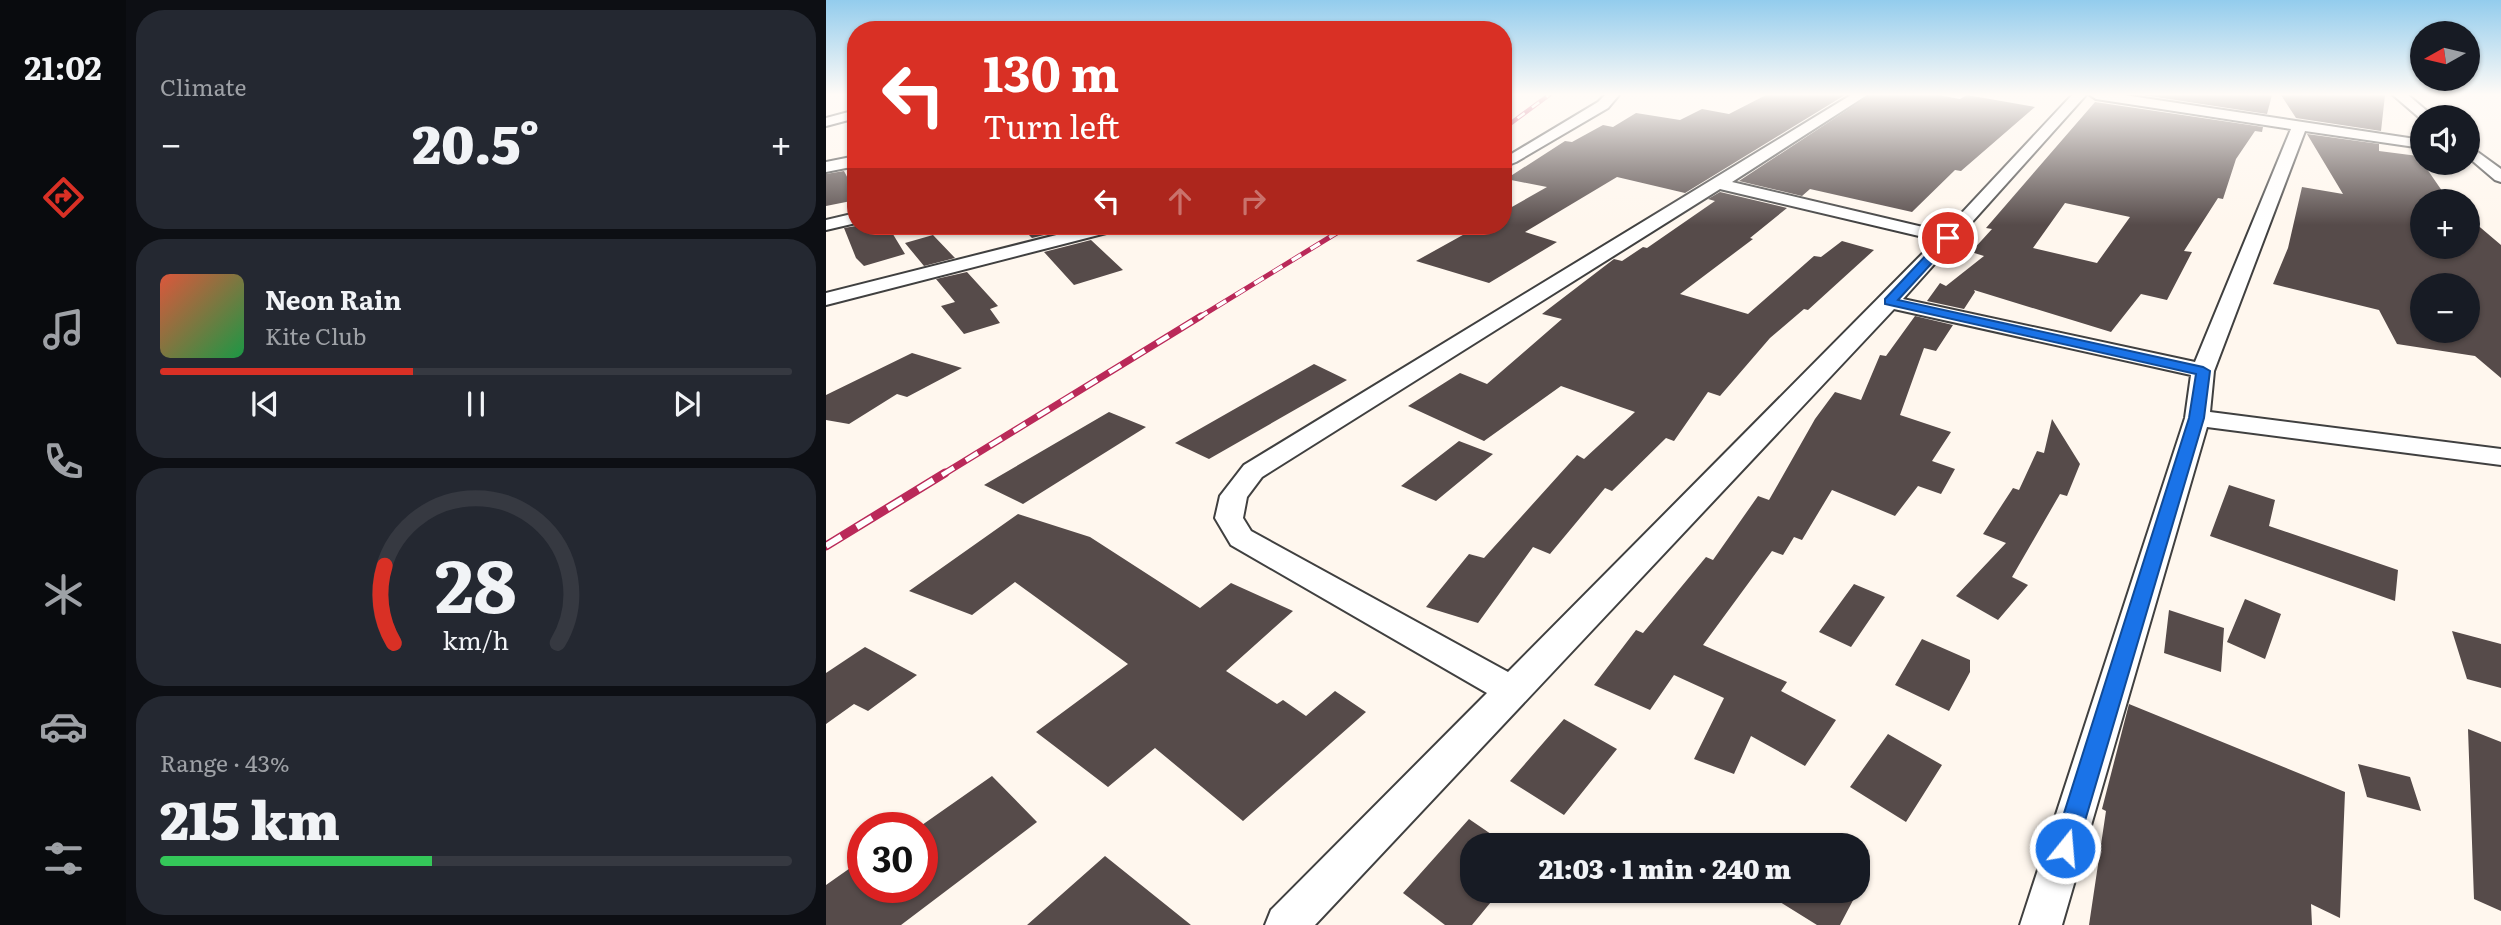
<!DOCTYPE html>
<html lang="en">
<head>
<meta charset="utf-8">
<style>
	body { margin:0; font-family:Literata,serif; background:#242831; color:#f1f3f6; height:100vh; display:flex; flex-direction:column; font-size:26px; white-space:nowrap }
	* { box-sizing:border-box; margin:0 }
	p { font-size:23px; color:#9ea1a6 }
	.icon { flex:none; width:38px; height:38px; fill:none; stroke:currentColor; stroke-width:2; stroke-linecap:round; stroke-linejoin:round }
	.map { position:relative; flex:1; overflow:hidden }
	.panel { display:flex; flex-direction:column; gap:10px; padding:10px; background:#0d0f14; width:700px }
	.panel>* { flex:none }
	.top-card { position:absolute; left:21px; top:21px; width:665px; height:214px; border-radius:28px; box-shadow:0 2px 5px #0004; background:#d93025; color:#fff; overflow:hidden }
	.needle { width:46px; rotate:262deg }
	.fabs { position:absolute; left:1584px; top:21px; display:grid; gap:14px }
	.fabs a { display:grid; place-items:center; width:70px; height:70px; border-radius:50%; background:#171b24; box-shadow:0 2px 5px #0004; font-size:35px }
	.speed { position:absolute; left:21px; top:812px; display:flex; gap:14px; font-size:35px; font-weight:700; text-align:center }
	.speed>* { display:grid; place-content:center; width:91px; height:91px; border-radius:50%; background:#171b24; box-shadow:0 2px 5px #0004; line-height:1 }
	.speed .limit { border:10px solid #d22; background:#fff; color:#111 }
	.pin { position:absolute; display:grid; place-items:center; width:60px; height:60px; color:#fff; margin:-30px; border:4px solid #fff; border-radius:50%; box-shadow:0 2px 7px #0007 }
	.me { position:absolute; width:77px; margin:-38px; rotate:17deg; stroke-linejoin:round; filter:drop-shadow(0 0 5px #0008) }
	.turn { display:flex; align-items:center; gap:24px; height:147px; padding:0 21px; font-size:32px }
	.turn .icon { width:91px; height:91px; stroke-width:2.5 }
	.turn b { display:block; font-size:49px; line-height:60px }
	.lanes { display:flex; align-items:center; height:66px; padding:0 21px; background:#0003; justify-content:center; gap:35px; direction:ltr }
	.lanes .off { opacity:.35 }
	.big { font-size:52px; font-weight:800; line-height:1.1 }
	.panel .tile { flex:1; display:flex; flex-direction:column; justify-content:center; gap:10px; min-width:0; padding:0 24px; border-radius:28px; background:#242831 }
	.panel .dial { align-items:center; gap:0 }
	.dial svg { height:182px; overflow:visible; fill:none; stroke:#363941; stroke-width:7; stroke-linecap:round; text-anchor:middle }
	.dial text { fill:#f1f3f6; stroke:none }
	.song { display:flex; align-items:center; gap:21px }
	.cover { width:84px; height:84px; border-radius:10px; background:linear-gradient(135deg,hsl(10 70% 55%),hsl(140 70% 35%)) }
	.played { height:7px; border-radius:4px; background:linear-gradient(90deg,#d93025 40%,#363941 40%) }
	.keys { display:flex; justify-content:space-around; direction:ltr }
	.heat { display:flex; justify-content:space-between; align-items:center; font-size:38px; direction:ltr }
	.charge { height:10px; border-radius:5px; background:linear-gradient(90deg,#34c759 43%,#363941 0) }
	.trip { position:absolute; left:634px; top:833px; width:410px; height:70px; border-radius:28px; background:#171b24; box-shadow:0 2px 5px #0004; font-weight:800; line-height:70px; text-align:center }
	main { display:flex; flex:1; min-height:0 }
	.dock { display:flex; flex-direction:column; width:126px; justify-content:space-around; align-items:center; background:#090b0e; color:#9ea1a6 }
	.dock .icon { width:49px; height:49px }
	.dock .selected { color:#d93025 }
	.dock b { font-size:32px; color:#f1f3f6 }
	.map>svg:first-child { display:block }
	.building { fill:#564b4a; fill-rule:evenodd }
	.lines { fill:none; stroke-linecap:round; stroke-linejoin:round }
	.minor-casing { stroke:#404040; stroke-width:4 }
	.minor { fill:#fff; fill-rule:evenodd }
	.rail-far3-casing { stroke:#ba2959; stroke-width:4.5 }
	.rail-far2-casing { stroke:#ba2959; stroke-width:5 }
	.rail-far1-casing { stroke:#ba2959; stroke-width:7 }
	.rail-casing { stroke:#ba2959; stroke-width:9 }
	.rail-far3 { stroke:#fff; stroke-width:2.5; stroke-dasharray:9; stroke-linecap:butt }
	.rail-far2 { stroke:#fff; stroke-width:3.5; stroke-dasharray:11; stroke-linecap:butt }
	.rail-far1 { stroke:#fff; stroke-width:4.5; stroke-dasharray:14; stroke-linecap:butt }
	.rail { stroke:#fff; stroke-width:6; stroke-dasharray:18; stroke-linecap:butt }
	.route { fill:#1a73e8; stroke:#114b97; stroke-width:2 }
</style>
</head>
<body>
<main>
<nav class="dock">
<b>21:02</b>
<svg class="icon selected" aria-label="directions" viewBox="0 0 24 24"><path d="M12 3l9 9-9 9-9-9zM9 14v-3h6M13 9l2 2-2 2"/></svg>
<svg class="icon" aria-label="music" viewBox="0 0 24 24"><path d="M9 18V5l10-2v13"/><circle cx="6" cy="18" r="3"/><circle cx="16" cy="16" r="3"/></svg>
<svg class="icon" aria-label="phone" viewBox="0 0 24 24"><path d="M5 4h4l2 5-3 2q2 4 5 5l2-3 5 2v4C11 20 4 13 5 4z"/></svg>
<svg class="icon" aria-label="climate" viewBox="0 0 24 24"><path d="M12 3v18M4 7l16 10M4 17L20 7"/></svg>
<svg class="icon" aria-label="car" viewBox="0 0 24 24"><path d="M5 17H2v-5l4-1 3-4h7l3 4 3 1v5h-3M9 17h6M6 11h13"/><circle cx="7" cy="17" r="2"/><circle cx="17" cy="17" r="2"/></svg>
<svg class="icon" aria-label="filters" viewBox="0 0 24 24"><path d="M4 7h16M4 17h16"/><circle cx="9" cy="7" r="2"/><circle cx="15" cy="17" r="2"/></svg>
</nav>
<section class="panel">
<div class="tile"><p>Climate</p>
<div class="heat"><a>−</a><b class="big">20.5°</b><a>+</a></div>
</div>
<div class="tile">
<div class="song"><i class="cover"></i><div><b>Neon Rain</b><p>Kite Club</p></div></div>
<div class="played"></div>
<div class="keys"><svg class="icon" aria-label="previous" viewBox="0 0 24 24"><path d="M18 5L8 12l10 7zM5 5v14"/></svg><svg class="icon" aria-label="pause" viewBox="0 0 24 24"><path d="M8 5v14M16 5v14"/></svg><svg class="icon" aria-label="next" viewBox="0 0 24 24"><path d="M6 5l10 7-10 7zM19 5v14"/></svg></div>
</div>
<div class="tile dial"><svg viewBox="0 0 100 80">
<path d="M14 69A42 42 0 1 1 86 69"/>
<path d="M14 69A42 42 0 0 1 10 35" stroke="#d93025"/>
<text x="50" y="56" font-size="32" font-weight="700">28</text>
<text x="50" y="72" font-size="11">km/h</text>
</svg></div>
<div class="tile"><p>Range · 43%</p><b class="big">215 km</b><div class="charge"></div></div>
</section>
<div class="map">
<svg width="1675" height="925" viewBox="0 0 1675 925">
	<rect width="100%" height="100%" fill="#fff7ee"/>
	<path class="building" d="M940 95H1019L859 193 791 177 699 232 731 242 663 283 590 261 653 226H677V212L721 187 680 179 739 141 746 142 777 125 787 127 810 113 854 120 876 109 903 114Z
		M1044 95H1112L1134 99 1141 95 1209 107 1135 171 1129 170 1086 212 984 189 976 196 913 181Z
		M1317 95H1446L1441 114Z
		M1455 95H1559L1555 131 1470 118Z
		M1269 102 1437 127 1436 132 1429 131 1410 159 1397 199 1392 198 1358 251 1366 252 1341 300 1315 294 1285 332 1148 290 1149 292 1138 309 1101 301 1114 283 1120 286 1158 256 1145 252 1166 229 1160 228ZM1239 203 1304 217 1271 263 1207 248Z
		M1481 134 1553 144V151L1592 156 1623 201H1596V247H1642V217L1675 245V378L1649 356 1571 344 1553 310 1447 284 1462 248 1476 187 1517 194ZM1596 285H1642V331H1596Z
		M18 171 30 194V200L0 206V174Z
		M894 192 961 208 924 238 927 239 854 294 922 314 988 256 995 257 1016 241 1048 250 982 310 978 309 944 338 894 396 882 392 848 441 840 438 786 491 779 488 724 554 707 547 652 623 600 607 643 554 658 558 751 455 758 459 809 412 735 386 658 441 582 406 634 373 661 384 736 319 716 314 788 259 796 261 817 247 821 248 889 201 882 199Z
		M30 226H62L79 254 38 266 30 258 18 228Z
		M194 226H250L251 227 206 238Z
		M107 235 129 258 98 266 79 243Z
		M265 240 297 270 248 285 218 252Z
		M141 272 172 306 164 309 174 323 138 334 115 306 129 302 110 279Z
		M1089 316 1127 325 1110 351 1098 348 1074 415 1125 432 1106 461 1129 469 1115 494 1092 486 1069 516 1006 490 976 540 968 537 957 555 946 551 877 645 961 682 955 691 1010 720 979 766 925 736 908 774 868 759 898 698 848 675 824 710 768 685 810 630 817 633 880 557 887 560 932 496 943 500 989 419 1009 392 1035 400 1054 355 1060 356Z
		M86 353 136 368 81 397 71 394 23 424 0 420V395Z
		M488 364 521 380 383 459 349 443Z
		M283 412 320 427 197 504 158 485Z
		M1226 419 1254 464 1241 496 1234 494 1186 577 1202 585 1172 620 1130 596 1180 543 1157 534 1187 488 1193 490 1211 451 1218 453Z
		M633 441 667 454 610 501 575 486Z
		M1403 485 1449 500 1443 526 1572 570 1569 601 1384 536Z
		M192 514 264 537 374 608 405 583 467 611 400 671 451 704 457 700 480 716 509 691 540 712 417 821 329 748 282 787 210 732 302 664 189 582 146 615 83 591Z
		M1028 584 1059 597 1025 647 993 632Z
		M1419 599 1455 614 1439 659 1401 642Z
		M1343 610 1398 628 1395 672 1338 653Z
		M1626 631 1675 644V688L1641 679Z
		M1096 639 1144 660V672L1123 711 1069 685Z
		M39 647 91 675 42 711 28 704 0 724V673Z
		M1303 704 1519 792 1514 918 1485 904 1486 925H1263L1280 811 1276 809Z
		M738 719 791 749 738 815 684 781Z
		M1642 729 1675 742V911L1648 899Z
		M1062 734 1116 765 1080 822 1024 787Z
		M1532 764 1584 777 1595 811 1541 797Z
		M166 776 211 822 75 925H0V885L37 859V887H96V825Z
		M643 819 681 845H646V891H674L646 925H619L577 893Z
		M279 856 365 925H201Z
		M1031 860 1044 868 1014 925H991L954 902 961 891H1031Z"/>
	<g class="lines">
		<defs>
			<path id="minor" d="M779 95H793L782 108 690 162 685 164 677 159 772 102Z
				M1025 95H1041L906 182 1118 232 1246 95H1260L1077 299 1369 362 1465 129 1270 99 1264 95H1298L1596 140V148L1479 131 1388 371 1384 412 1675 449V465L1381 427 1236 925H1194L1359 418 1365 375 1068 309 489 925H439L445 910 661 693 405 545 389 518 394 496 418 465ZM894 189 1110 240 682 672 425 531 417 518 421 497 436 477Z
				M1567 95H1582L1608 117H1596V120Z
				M30 110V118L0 126V118Z
				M1642 145 1675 169V182L1669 180 1642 157Z
				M30 156V166L0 172V162Z
				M30 213V223L0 230V220Z
				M266 226H295L292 230 0 305V293Z"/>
		</defs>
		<use href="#minor" class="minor-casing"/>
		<use href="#minor" class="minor"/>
		<defs>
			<path id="rail-far3" d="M677 129 723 95"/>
			<path id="rail-far2" d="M372 318 522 226"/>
			<path id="rail-far1" d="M116 475 375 316"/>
			<path id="rail" d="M0 546 119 473"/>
		</defs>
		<use href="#rail-far3" class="rail-far3-casing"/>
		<use href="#rail-far2" class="rail-far2-casing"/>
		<use href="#rail-far1" class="rail-far1-casing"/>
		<use href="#rail" class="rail-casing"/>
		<use href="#rail-far3" class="rail-far3"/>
		<use href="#rail-far2" class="rail-far2"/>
		<use href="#rail-far1" class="rail-far1"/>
		<use href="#rail" class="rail"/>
	</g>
	<linearGradient id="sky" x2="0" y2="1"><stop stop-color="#93cced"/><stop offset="0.42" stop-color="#fffbf7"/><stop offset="1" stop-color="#fffbf7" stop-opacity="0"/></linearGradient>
	<rect width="1675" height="225" fill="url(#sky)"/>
	<path class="route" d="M1122 235 1127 238 1126 241 1072 300 1377 367 1384 371 1378 418 1251 848 1248 856 1239 859 1231 856 1227 848 1363 418 1370 374 1059 304V299L1118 236Z"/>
</svg>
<div class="fabs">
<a><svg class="needle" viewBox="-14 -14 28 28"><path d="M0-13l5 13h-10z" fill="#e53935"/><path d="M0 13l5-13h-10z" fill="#9ea1a6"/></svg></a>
<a><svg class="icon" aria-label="sound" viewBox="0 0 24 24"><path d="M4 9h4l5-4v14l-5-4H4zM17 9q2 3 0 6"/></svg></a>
<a>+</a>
<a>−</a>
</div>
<div class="speed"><div class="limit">30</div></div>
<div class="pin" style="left:1122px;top:238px;background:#d93025"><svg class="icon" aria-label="arrive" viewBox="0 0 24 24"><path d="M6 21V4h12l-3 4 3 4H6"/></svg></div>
<svg class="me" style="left:1239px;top:848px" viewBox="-20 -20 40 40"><circle r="17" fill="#1a73e8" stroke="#fff" stroke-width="3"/><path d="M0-11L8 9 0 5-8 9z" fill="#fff"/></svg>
<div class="trip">21:03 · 1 min · 240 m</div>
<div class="top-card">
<div class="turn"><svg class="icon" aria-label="left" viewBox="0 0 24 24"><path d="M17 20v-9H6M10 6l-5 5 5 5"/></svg><div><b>130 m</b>Turn left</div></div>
<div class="lanes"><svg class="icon" aria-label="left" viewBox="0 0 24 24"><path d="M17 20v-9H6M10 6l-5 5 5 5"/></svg><svg class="icon off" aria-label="ahead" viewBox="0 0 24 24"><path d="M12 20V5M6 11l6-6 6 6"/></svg><svg class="icon off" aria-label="right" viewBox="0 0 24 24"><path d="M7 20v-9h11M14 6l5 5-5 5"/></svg></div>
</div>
</div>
</main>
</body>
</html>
